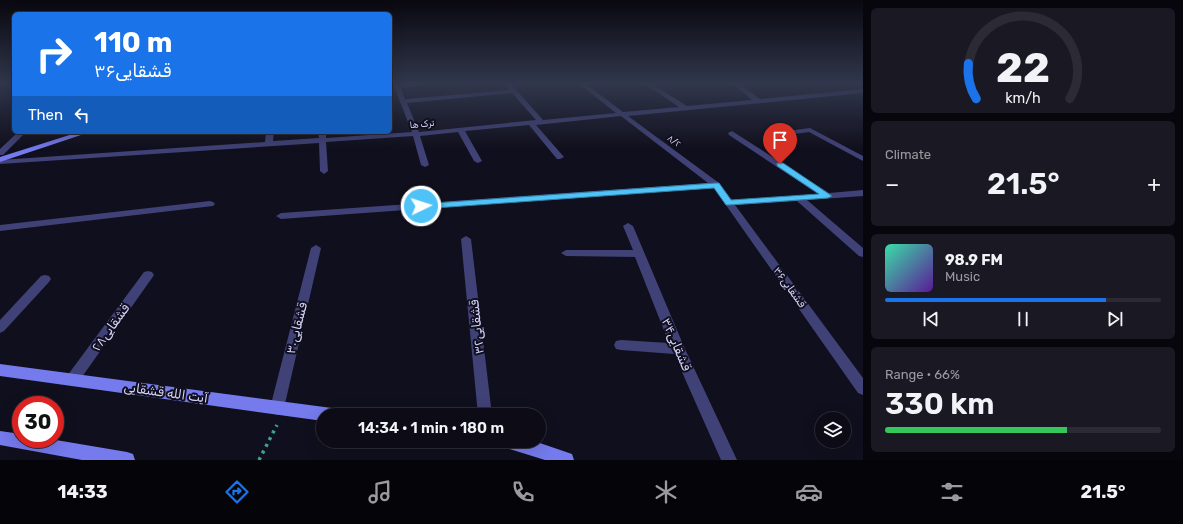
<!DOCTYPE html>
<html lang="en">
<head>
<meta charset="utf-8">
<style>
	body { margin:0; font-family:Rubik,"Noto Sans Arabic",sans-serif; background:#1a1923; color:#f1f3f6; height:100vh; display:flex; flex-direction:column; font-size:15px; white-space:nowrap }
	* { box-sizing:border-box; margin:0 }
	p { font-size:13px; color:#9a9ba1 }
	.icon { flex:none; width:22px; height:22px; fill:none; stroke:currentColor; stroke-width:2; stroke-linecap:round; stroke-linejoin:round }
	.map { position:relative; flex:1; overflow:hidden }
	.details { display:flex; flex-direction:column; gap:8px; padding:8px; background:#07060c; width:320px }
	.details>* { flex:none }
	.banner { position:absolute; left:12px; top:12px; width:380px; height:122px; border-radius:6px; box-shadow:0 4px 16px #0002,0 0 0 1px #2c2b35; background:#1a73e8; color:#fff; overflow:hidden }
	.fabs { position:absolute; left:815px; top:412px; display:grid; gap:8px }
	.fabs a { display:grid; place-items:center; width:36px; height:36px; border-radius:50%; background:#0c0b16; box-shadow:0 4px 16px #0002,0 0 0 1px #2c2b35; font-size:20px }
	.speed { position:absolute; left:12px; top:396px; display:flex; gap:8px; font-size:20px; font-weight:700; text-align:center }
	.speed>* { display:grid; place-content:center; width:52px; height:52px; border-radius:50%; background:#0c0b16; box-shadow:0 4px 16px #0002,0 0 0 1px #2c2b35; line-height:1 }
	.speed .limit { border:6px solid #d22; background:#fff; color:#111 }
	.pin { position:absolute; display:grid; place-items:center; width:34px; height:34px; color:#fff; margin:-41px -17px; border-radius:50% 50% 50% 0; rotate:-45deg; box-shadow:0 0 4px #0007 }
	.pin .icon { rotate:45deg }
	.me { position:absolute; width:44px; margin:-22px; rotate:86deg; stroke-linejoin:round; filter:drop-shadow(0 0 3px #0008) }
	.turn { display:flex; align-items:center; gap:14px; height:84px; padding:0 16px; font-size:18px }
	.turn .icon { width:52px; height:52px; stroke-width:2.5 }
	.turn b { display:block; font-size:28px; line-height:34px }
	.then { display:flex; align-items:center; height:38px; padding:0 16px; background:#0003; gap:8px; font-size:15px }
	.big { font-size:30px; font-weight:600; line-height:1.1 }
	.details .card { flex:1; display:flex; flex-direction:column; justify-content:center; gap:6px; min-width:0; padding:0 14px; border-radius:6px; background:#1a1923 }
	.details .dial { align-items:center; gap:0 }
	.dial svg { height:104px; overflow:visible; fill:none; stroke:#2c2b35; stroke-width:7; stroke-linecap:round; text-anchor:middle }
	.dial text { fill:#f1f3f6; stroke:none }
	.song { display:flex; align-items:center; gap:12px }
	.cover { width:48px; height:48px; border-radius:6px; background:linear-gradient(135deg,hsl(160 70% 55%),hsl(270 70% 35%)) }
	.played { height:4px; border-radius:2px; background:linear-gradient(90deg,#1a73e8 80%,#2c2b35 80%) }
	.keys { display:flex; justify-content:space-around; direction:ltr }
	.heat { display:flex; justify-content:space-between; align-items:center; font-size:22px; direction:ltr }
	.charge { height:6px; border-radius:3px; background:linear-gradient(90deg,#34c759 66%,#2c2b35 0) }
	.trip { position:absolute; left:316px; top:408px; width:230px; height:40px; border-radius:20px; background:#0c0b16; box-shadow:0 4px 16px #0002,0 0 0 1px #2c2b35; font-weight:600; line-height:40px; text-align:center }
	.dock { display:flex; height:64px; justify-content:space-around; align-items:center; background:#050409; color:#9a9ba1 }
	.dock .icon { width:28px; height:28px }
	.dock .current { color:#1a73e8 }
	.dock b { font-size:18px; color:#f1f3f6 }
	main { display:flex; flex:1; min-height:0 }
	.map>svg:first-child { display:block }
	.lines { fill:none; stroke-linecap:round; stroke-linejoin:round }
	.path { stroke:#3da195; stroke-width:3.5; stroke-dasharray:3 4.5; stroke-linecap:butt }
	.street { fill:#404176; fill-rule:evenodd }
	.secondary { fill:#757aec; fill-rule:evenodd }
	.route { fill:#4fc3f7; stroke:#337fa1 }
	.labels { text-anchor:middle; stroke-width:4; stroke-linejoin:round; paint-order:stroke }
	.far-street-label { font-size:9px; fill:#d4d2f9; stroke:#100f1d }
	.street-label { font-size:11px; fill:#d4d2f9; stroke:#100f1d }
	.near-street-label { font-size:13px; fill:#d4d2f9; stroke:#100f1d }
</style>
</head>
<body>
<main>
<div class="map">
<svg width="863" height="460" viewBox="0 0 863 460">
	<rect width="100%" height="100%" fill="#100f1d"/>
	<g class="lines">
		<path class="path" d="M259 460 277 425"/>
		<path class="street" d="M393 84H432L401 88 405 99 509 90 505 84H511L543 120 616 113 579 84H586L623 112 679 107 645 84H652L687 106 752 100 733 84H740L760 99 863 89V93L628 116 719 183 732 200 818 194 729 135 728 133 732 131 829 193 863 190V196L807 200 863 248V257L859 256 797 201 735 205 863 378V395L858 393 714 188 281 219 276 216 281 213 708 183 621 116 536 125 564 157 560 159H557L529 125 465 131 482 161 478 163 474 161 458 132 420 136 429 165 425 167 421 165 413 136 326 142 328 171 324 174 320 171 319 143 0 164V160L265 142 266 132H274L273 141 319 138 318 132H326V138L412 132ZM512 93 536 120 419 132 407 103Z
			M810 128 863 156V161L809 132 779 136 775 134 779 132Z
			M18 132H26L3 155H0V149Z
			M210 201 213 202 215 204 213 206 0 231V225Z
			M628 223 633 226 685 349 737 460H721L674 354 621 350 616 349 614 345 616 341 621 340 669 343 635 257 566 256 561 253 566 250H633L623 226Z
			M466 236 471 239 492 415H478L461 239Z
			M316 245 321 248 284 408 282 413 277 415 272 413 270 408 311 248Z
			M148 271 152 272 154 275 152 278 77 384 72 386 67 384 65 380 67 376 144 272Z
			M45 275 49 276 51 279 49 282 4 331 0 333V320L41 276Z"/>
		<path class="secondary" d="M79 132H90L0 162V157Z
			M0 364 332 408 337 410 339 415H323V421L0 376Z
			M0 431 21 434V439H50L127 452 133 454 135 460H82L0 445Z
			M498 441H534L572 454 574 460H545L500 446Z"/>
	</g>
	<linearGradient id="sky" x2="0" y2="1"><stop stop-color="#090810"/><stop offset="0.56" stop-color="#31374c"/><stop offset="1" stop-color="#31374c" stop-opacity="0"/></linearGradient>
	<rect width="863" height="149" fill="url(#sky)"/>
	<path class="route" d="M777 163H783L832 196 828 198 729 205H726L714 188 421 209 417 206 421 204 716 183H719L731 200 819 194 777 166Z"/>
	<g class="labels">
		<g class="far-street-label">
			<text transform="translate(422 124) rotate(-6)" y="3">ترک ها</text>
			<text transform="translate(674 141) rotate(36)" y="3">۸/۲</text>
		</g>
		<g class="street-label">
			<text transform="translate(790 287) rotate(54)" y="4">قشقایی۳۶</text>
		</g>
		<g class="near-street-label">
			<text transform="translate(110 327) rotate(-54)" y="5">قشقایی۲۸</text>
			<text transform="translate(476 327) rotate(-96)" y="5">قشقایی۳۲</text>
			<text transform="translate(296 328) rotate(-76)" y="5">قشقایی۳۰</text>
			<text transform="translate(677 344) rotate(67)" y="5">قشقایی۳۴</text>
			<text transform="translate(166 392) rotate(8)" y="5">آیت الله قشقایی</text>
		</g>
	</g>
</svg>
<div class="fabs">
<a><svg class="icon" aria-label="layers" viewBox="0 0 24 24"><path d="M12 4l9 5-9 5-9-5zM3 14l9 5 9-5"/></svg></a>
</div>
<div class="speed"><div class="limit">30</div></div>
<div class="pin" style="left:780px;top:164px;background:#d93025"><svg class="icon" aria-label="arrive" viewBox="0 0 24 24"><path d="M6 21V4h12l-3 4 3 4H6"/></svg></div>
<svg class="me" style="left:421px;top:206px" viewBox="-20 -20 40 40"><circle r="17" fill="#4fc3f7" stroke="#fff" stroke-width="3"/><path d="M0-11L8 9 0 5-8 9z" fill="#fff"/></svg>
<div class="trip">14:34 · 1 min · 180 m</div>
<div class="banner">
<div class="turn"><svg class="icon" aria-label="right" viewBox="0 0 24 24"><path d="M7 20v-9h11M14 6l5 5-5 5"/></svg><div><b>110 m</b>قشقایی۳۶</div></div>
<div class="then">Then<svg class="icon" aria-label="left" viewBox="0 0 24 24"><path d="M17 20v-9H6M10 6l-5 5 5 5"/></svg></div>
</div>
</div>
<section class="details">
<div class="card dial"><svg viewBox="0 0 100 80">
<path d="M14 69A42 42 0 1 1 86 69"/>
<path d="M14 69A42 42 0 0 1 8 42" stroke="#1a73e8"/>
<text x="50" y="56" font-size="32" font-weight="700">22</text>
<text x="50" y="72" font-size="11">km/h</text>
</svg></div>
<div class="card"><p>Climate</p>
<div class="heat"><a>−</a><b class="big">21.5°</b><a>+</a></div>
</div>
<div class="card">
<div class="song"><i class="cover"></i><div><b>98.9 FM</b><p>Music</p></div></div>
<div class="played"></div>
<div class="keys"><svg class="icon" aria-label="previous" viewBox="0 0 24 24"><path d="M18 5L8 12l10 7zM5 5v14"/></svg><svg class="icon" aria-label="pause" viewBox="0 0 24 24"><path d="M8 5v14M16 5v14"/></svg><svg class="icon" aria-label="next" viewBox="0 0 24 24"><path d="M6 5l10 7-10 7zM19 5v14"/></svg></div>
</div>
<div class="card"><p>Range · 66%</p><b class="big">330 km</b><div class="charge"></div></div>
</section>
</main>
<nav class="dock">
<b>14:33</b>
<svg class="icon current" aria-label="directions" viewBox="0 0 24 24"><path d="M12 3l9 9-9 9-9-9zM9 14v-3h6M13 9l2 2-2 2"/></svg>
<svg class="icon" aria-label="music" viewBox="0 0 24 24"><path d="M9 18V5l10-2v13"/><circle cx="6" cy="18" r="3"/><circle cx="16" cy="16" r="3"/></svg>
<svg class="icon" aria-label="phone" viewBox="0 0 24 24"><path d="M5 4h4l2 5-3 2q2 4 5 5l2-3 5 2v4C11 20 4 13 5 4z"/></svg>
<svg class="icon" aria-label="climate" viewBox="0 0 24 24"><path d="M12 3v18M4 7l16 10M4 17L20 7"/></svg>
<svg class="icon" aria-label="car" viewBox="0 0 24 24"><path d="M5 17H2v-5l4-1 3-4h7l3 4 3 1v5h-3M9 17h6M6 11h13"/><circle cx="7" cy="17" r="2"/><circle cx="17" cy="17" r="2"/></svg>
<svg class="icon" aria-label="filters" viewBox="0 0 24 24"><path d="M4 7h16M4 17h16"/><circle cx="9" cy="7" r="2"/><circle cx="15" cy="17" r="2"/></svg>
<b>21.5°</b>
</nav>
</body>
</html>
